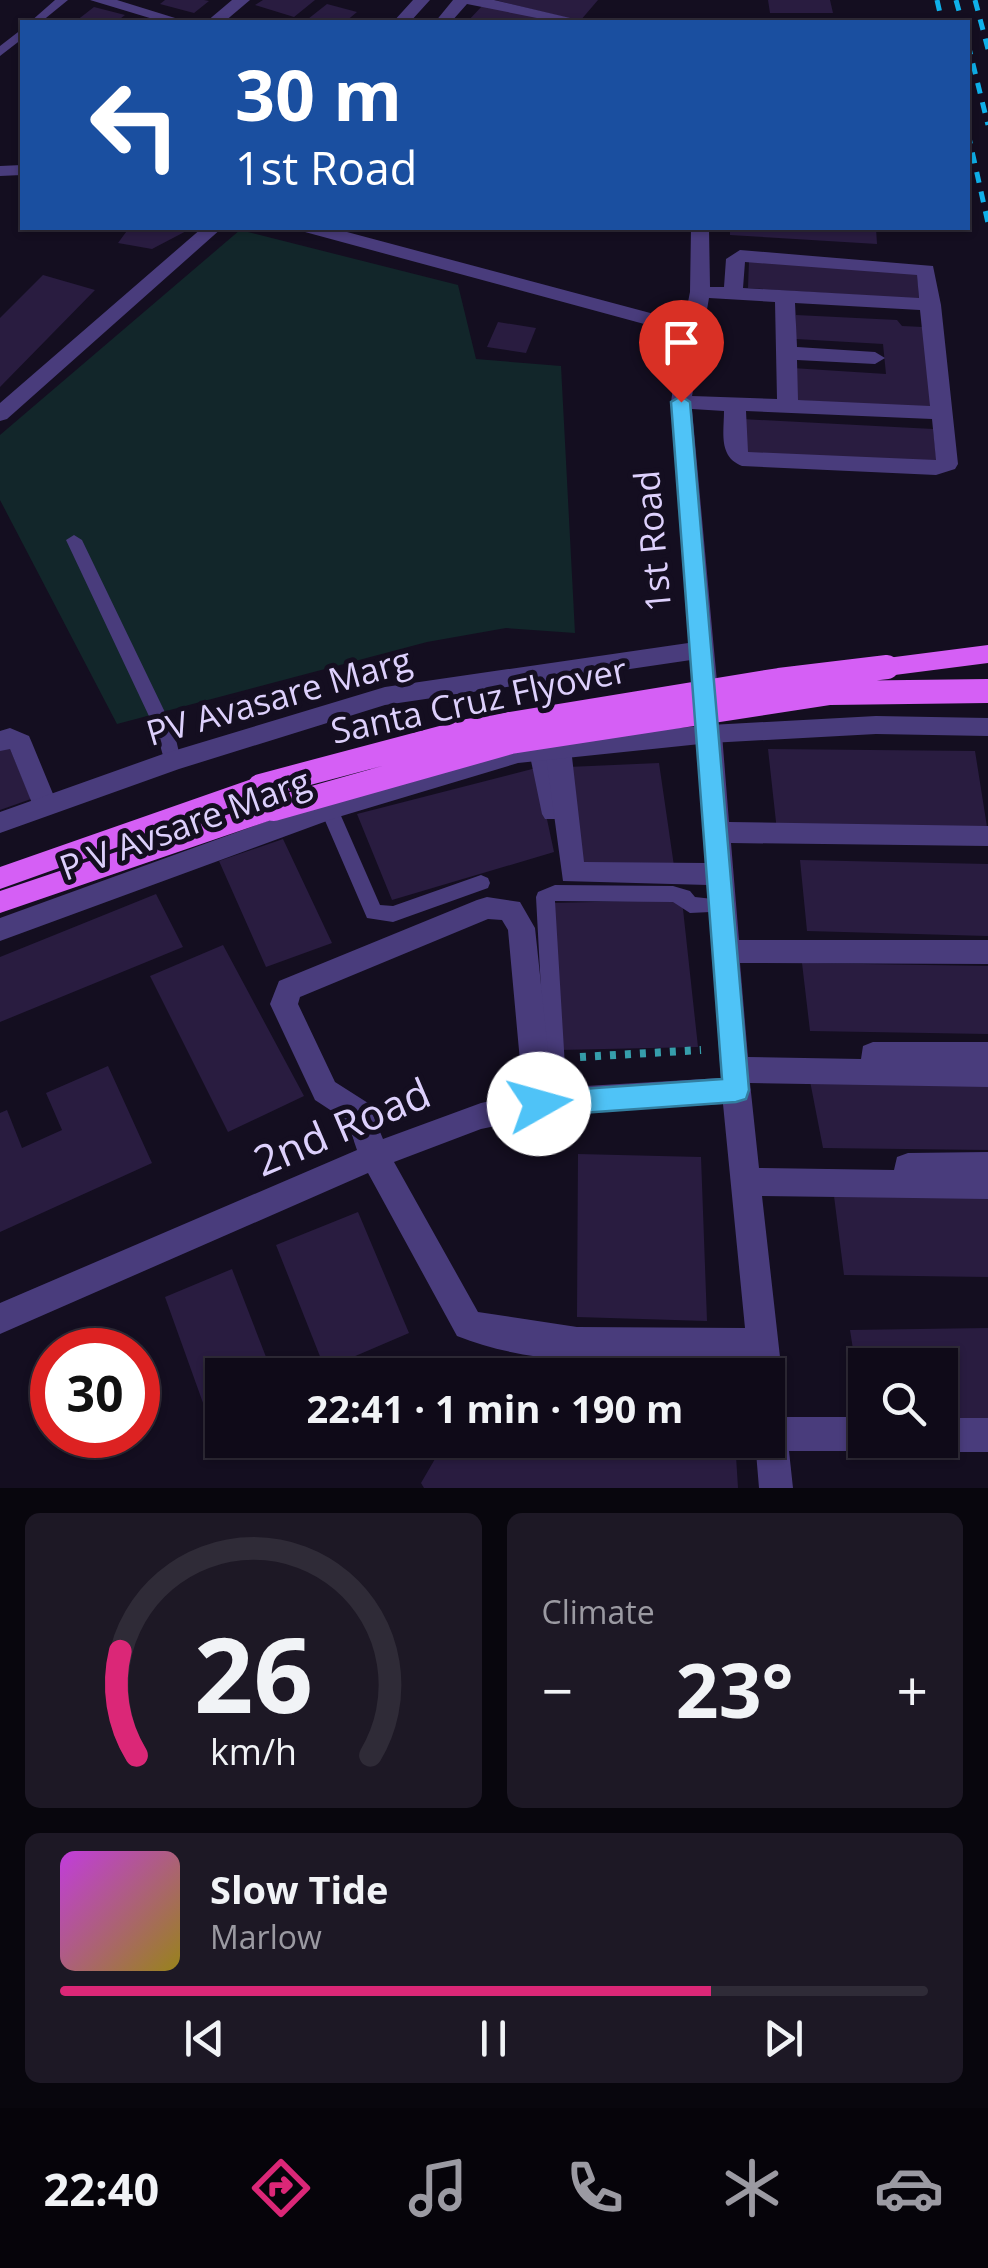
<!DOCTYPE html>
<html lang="en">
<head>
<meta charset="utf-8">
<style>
	body { margin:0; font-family:"Open Sans",sans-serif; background:#1d1825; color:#f1f3f6; height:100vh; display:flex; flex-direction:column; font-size:38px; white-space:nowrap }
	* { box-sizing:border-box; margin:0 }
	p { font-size:32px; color:#9b9aa2 }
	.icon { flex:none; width:55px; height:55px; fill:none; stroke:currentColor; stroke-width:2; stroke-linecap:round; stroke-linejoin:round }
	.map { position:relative; height:1488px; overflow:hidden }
	.panel { display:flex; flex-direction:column; gap:25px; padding:25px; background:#08060d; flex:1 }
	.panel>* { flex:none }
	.banner { position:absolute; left:20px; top:20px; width:950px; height:210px; border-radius:0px; box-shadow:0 2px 8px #0004,0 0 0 2px #2f2b37; background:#1a4fa0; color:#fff; overflow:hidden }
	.controls { position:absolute; left:848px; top:1348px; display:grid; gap:20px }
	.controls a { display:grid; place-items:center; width:110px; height:110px; border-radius:0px; background:#0f0a18; box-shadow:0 2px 8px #0004,0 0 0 2px #2f2b37; font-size:50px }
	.speed { position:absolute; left:30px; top:1328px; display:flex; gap:20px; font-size:50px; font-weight:700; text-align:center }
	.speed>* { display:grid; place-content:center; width:130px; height:130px; border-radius:50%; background:#0f0a18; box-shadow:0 2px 8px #0004,0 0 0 2px #2f2b37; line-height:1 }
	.speed .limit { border:15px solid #d22; background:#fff; color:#111 }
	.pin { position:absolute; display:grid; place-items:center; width:85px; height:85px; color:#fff; margin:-102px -42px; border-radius:50% 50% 50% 0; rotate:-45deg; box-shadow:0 0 10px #0007 }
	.pin .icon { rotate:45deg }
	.me { position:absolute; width:110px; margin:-55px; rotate:83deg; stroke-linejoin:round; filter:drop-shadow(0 0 8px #0008) }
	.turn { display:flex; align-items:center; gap:35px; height:210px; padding:0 50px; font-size:45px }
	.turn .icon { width:130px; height:130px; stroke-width:2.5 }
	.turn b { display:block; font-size:70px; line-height:85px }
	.big { font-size:75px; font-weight:700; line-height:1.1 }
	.panel .tile { flex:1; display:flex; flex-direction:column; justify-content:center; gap:15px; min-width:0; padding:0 35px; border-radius:15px; background:#1d1825 }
	.panel .dial { align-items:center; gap:0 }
	.dial svg { height:260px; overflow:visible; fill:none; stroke:#2f2b37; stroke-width:7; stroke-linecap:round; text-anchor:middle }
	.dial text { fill:#f1f3f6; stroke:none }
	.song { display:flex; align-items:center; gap:30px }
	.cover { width:120px; height:120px; border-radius:15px; background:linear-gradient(135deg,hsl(290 70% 55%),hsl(50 70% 35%)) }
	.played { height:10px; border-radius:5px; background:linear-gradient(90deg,#db2777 75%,#2f2b37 75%) }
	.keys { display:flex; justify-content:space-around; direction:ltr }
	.heat { display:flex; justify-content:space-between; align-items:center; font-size:55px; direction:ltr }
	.panel .tiles { flex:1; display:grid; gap:25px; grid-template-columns:1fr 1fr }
	.tile:last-child { grid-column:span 2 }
	.trip { position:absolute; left:205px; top:1358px; width:580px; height:100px; border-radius:0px; background:#0f0a18; box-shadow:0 2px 8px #0004,0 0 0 2px #2f2b37; font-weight:700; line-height:100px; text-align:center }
	.dock { display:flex; height:160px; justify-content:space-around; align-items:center; background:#06040a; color:#9b9aa2 }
	.dock .icon { width:70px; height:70px }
	.dock .selected { color:#db2777 }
	.dock b { font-size:45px; color:#f1f3f6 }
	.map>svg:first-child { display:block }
	.green { fill:#12262a }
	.building { fill:#291c40 }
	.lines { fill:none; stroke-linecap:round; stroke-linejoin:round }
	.path { stroke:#369eab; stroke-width:8; stroke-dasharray:6 9; stroke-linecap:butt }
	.service { fill:#493c7c; fill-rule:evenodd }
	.minor { fill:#493c7c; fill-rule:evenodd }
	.tertiary { fill:#493c7c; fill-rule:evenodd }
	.primary { fill:#d55ff5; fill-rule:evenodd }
	.rail { stroke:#0fb0e9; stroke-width:5; stroke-dasharray:11 9; stroke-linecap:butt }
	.primary-bridge { stroke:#d55ff5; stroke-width:24 }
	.route { fill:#4fc3f7; stroke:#337fa1; stroke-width:2.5 }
	.labels { text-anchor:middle; stroke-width:10; stroke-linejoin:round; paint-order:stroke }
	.street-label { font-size:35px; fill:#ddd0fc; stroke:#140e20 }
	.near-street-label { font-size:42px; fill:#ddd0fc; stroke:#140e20 }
</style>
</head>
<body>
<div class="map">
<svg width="988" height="1488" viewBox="0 0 988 1488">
	<rect width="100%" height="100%" fill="#140e20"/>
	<path class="green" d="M240 230 458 285 476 359 561 366 575 633 506 628 427 642 117 724 0 500V435Z"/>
	<path class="building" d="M165 0H204L209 1 194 13 160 4Z
		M263 0H315L294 17 255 5Z
		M495 0H598L580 21Z
		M768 0H830L833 13H770Z
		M327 4 357 12 345 22 308 19Z
		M483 5 554 21V22H467Z
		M94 7 125 15 116 22 76 21Z
		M129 228H192L152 249 118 243Z
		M730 228H876L877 244 730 235Z
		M749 261 917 271 919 299 748 288Z
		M43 275 95 290 0 387V318Z
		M796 315 897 320 902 326 923 327 932 408 793 400 792 368 886 374 883 344 796 339Z
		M498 322 536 328 526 353 487 347Z
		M742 419 933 429 937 464 742 453Z
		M8 744 31 799 0 810V747Z
		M768 749 975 751 988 833 777 831Z
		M659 763 674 866 578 870 568 767Z
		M536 768 554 852 392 900 357 814Z
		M283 839 332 943 266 967 219 861Z
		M800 860 988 864V936L807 931Z
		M156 894 183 947 0 1022V957Z
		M682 900 698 1047 558 1050 550 903Z
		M223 945 304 1096 228 1132 150 976Z
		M802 963 988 966V1034L810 1031Z
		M108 1066 152 1163 0 1232V1113L7 1110 22 1148 62 1130 46 1093Z
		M810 1081 988 1082V1150L823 1148Z
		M578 1154 701 1157 707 1321 577 1317Z
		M834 1196H988V1277L844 1275Z
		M358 1212 409 1333 325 1369 276 1245Z
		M232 1269 273 1375H222V1423L212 1428 165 1297Z
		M988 1328V1422H940V1365H865L863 1414 850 1330Z
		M731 1369V1375H485L487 1371Z
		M446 1440H735L738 1488H424L421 1483Z"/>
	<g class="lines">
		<path class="path" d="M580 1057 701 1050"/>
		<path class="service" d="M55 0H68L41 22H30Z
			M22 29V39L0 56V46Z
			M74 535 82 540 174 731 181 761 178 766H166L156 731 66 540Z
			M538 744 544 746 547 751 560 814 557 819H545L542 814 529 751 532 746Z
			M329 802 335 804 338 809 380 905 393 906 481 875 488 878 490 883 488 888 393 922 367 918 320 809 323 804Z
			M555 885 673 886 690 891 695 897 731 901 733 906 731 911 690 913 673 902 555 901 567 1100 564 1106 557 1109 550 1106 547 1100 536 897 538 892Z"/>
		<path class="minor" d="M90 0H117L188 22H163Z
			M232 0H250L224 22H206Z
			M413 0H430L410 22H393Z
			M453 0H494L587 22H557L467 4 451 22H435Z
			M22 165V175L0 176V166Z
			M202 228H222L7 419 0 421V403Z
			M303 228H332L684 322 690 292 691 228H709L710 287H724L726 259 740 250 933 266 941 305 958 464 955 469 936 475 742 466C718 457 724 432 724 411L692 409 714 650 702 659 694 656 671 402 681 334 305 232ZM745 262 917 275 919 298 743 288ZM709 298 775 302 777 399 692 396ZM795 303 920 310 930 406 798 400 797 360 875 364 885 358 875 352 797 347ZM746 411 932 419 936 460 748 452Z
			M710 725 719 727 722 734 729 822 988 826V846L731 843 739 940H988V964L740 963 748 1057 861 1059 863 1046 873 1042H988V1087L750 1083 759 1168 894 1170 897 1157 908 1153 988 1152V1199L762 1196 782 1375 779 1383 786 1417H865V1440H879L877 1446 865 1451H789L793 1488H759L755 1440H768V1375H750L748 1360C654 1360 546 1372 457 1336L368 1173 0 1334V1303L357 1150 347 1121 315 1100 270 1004 279 981 477 900 487 897 520 902 535 928 552 1088 721 1078 708 885 563 881 545 748 549 741H567L571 748 584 862 706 863 698 734 701 727ZM488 919 502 920 508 930 523 1094 481 1103 383 1139 368 1103 335 1082 298 1004 300 997ZM723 1104 745 1328 577 1327 478 1312 394 1162 481 1129 557 1113Z
			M10 728 29 736 32 743 58 806 54 813H36L10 749 0 751V731Z
			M940 1418H988V1452H940L928 1447 926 1440H940Z"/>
		<path class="tertiary" d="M702 641 714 650 720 714 717 721H699L696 714 691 660 385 705 179 769 0 833V812L163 754 385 687Z
			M876 716 988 718V736L876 734 710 743 518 763 335 818 0 941V918L320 802 518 743 710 725Z"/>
		<path class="primary" d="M988 645V663L887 676 875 667 887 658Z
			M260 776 269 779 273 786 269 793 0 889V867Z
			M274 799 283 802 287 809 283 816 0 913V891Z"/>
		<path class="rail" d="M937 0 942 22
			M956 0 962 22
			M975 0 988 49
			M968 44 988 125
			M968 133 988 223"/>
		<path class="primary-bridge" d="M260 786 467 731 779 680 887 667
			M274 809 511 742 830 693 988 691"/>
	</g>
	<path class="route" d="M681 396 690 402 749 1090 746 1099 736 1102 539 1116 530 1112 526 1104 530 1095 539 1092 722 1079 671 402Z"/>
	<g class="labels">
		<g class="street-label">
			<text transform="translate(653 541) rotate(-95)" y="12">1st Road</text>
			<text transform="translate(279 697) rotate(-16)" y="12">PV Avasare Marg</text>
			<text transform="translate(479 701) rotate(-12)" y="12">Santa Cruz Flyover</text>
			<text transform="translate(185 825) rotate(-20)" y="12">P V Avsare Marg</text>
		</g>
		<g class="near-street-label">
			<text transform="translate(342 1127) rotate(-23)" y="15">2nd Road</text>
		</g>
	</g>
</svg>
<div class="controls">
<a><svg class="icon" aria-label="search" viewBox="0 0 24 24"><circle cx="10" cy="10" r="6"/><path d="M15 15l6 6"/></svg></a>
</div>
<div class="speed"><div class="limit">30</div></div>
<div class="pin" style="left:681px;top:402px;background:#d93025"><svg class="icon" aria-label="arrive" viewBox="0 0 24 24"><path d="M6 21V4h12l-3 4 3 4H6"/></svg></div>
<svg class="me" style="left:539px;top:1104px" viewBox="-20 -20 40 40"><circle r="19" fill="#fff"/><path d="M0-13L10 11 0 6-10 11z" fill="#4fc3f7"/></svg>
<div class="trip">22:41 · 1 min · 190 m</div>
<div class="banner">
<div class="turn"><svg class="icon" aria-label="left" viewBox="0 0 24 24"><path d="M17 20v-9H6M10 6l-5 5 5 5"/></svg><div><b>30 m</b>1st Road</div></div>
</div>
</div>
<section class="panel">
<div class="tiles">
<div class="tile dial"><svg viewBox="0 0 100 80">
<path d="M14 69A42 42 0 1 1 86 69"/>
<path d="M14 69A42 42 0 0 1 9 37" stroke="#db2777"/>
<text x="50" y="56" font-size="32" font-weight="700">26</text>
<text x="50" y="72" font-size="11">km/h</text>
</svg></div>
<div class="tile"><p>Climate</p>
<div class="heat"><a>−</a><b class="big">23°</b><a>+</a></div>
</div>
<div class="tile">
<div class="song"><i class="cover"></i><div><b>Slow Tide</b><p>Marlow</p></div></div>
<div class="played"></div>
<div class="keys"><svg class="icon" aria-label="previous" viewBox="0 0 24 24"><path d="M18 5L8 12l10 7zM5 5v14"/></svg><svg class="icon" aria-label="pause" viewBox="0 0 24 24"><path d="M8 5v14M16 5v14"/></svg><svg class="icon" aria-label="next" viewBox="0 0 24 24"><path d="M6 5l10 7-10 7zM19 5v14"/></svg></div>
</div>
</div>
</section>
<nav class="dock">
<b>22:40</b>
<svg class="icon selected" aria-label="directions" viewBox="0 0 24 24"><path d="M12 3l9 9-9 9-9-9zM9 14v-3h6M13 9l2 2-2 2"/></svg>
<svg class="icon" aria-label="music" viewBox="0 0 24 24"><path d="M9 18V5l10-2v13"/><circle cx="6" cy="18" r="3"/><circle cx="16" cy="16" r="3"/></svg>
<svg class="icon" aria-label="phone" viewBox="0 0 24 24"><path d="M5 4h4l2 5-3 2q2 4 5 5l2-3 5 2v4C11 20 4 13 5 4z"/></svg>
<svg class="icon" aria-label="climate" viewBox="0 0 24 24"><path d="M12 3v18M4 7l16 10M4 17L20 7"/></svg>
<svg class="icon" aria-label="car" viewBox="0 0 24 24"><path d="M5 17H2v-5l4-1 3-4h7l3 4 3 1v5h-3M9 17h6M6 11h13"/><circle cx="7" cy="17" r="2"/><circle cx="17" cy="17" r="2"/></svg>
</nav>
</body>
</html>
